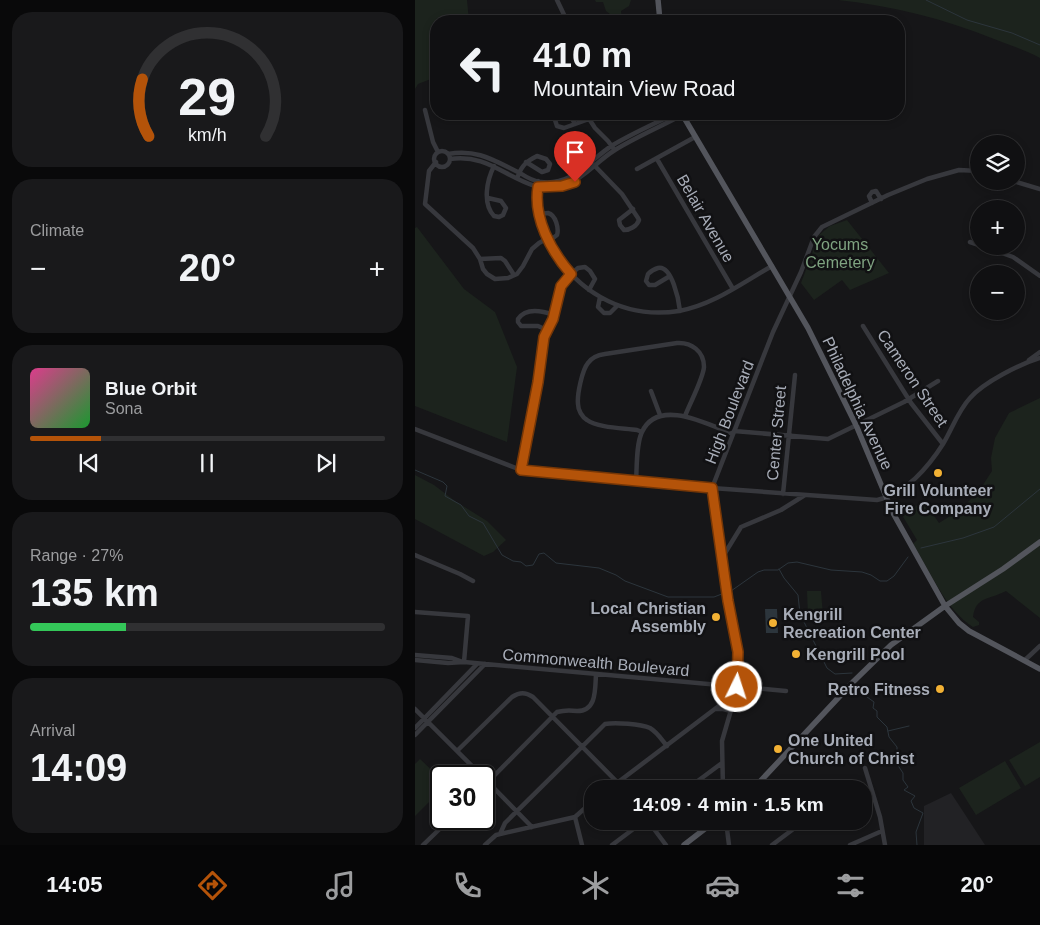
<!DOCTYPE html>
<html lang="en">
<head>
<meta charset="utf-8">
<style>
	body { margin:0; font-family:Arial,sans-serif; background:#19191b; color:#f1f3f6; height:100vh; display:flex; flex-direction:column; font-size:19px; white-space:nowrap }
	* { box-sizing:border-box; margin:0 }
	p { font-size:16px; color:#9c9d9f }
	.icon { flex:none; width:28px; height:28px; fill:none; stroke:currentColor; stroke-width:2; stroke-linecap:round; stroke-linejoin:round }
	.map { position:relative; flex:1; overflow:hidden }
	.side { display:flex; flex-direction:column; gap:12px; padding:12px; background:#09090a; width:415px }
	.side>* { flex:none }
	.guide { position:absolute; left:15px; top:15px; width:475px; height:105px; border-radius:20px; box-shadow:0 2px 8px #0003,0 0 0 1px #303032; background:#101012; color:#f1f3f6; overflow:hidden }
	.controls { position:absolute; left:555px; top:135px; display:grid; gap:10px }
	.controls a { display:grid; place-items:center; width:55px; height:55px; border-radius:50%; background:#101012; box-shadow:0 2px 8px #0003,0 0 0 1px #303032; font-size:25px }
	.speed { position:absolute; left:15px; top:765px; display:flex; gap:10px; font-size:25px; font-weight:700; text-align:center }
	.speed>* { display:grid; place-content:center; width:65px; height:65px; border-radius:50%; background:#101012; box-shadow:0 2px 8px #0003,0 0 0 1px #303032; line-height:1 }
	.speed .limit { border:2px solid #111; border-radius:8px; background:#fff; color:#111 }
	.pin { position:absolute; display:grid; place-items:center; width:42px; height:42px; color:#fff; margin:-51px -21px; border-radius:50% 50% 50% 0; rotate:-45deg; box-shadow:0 0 5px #0007 }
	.pin .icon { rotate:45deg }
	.me { position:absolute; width:55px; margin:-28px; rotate:4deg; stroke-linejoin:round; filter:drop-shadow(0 0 4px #0008) }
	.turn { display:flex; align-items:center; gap:18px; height:105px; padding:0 20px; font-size:22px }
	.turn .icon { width:65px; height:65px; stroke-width:2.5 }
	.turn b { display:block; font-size:35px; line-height:42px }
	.big { font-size:38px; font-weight:600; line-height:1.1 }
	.side .tile { flex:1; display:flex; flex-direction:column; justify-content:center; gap:8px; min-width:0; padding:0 18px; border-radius:20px; background:#19191b }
	.side .dial { align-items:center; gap:0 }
	.dial svg { height:130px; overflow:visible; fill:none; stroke:#303032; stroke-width:7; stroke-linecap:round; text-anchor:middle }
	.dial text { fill:#f1f3f6; stroke:none }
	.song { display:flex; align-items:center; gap:15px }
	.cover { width:60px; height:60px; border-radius:8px; background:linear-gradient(135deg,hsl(330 70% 55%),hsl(130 70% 35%)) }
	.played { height:5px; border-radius:2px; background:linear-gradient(90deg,#b45309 20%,#303032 20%) }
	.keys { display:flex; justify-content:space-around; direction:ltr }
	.heat { display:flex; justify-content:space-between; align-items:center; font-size:28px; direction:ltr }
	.charge { height:8px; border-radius:4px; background:linear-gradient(90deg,#34c759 27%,#303032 0) }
	.trip { position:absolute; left:169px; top:780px; width:288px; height:50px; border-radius:20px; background:#101012; box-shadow:0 2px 8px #0003,0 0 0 1px #303032; font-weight:600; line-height:50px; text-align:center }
	.tab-bar { display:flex; height:80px; justify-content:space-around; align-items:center; background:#060607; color:#9c9d9f }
	.tab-bar .icon { width:35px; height:35px }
	.tab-bar .on { color:#b45309 }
	.tab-bar b { font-size:22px; color:#f1f3f6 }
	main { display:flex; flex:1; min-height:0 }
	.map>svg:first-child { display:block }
	.built { fill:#222225 }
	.green { fill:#1c231d }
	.water { fill:#2c353c }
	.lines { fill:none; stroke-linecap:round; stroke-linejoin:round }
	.stream { stroke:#2c353c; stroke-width:1 }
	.minor { stroke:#37383d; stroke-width:4.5 }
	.major { stroke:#53555c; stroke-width:5.5 }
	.route-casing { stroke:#753606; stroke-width:12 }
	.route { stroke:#b45309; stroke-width:9 }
	.poi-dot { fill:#f2b134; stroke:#111113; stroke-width:2 }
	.labels { text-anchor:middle; stroke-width:5; stroke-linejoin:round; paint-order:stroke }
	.street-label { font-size:16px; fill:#a8adb8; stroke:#111113 }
	.park-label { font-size:16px; fill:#7fa381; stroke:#111113 }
	.poi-label { font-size:16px; font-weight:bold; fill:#a8adb8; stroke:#111113; text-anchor:start }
</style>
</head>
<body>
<main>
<section class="side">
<div class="tile dial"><svg viewBox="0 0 100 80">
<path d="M14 69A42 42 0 1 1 86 69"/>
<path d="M14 69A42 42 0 0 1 10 34" stroke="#b45309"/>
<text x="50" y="56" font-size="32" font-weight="700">29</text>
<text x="50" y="72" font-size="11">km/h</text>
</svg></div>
<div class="tile"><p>Climate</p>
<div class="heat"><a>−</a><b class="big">20°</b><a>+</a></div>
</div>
<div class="tile">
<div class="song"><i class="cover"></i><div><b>Blue Orbit</b><p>Sona</p></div></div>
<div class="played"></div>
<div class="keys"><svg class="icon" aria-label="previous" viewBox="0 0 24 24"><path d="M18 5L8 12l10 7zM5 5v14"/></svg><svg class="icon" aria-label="pause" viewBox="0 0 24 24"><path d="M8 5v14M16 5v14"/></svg><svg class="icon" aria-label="next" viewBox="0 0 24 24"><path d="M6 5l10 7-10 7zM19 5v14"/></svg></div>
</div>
<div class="tile"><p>Range · 27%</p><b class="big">135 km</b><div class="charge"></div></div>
<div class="tile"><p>Arrival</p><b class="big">14:09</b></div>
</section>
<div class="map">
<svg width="625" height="845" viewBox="0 0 625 845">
	<rect width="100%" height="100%" fill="#161618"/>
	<path class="built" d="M536 793 570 845H509V806Z"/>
	<path class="green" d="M0 0H52L54 21H21V77L3 84 0 89Z
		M180 0H216L214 6 206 11 207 21H204L191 11 188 2H181Z
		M423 0H625V58C611 50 594 45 579 39 527 18 478 6 423 0Z
		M432 220 474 273 435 290 427 280 399 300 386 283 404 235 415 226Z
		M2 227 49 289 80 312 102 367 92 442 0 406V228Z
		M625 398V618L591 591C574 600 561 596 558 617L564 622V625L558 627C531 610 515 571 498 544L502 540 487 515 509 501 524 523 545 510 564 491 577 471 576 458 580 438 594 413Z
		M0 475 19 485 40 501 72 521 91 540 78 552 69 556 0 519Z
		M392 591H406L408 616H393Z
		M625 742V777L610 786 594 760Z
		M5 759 26 779V790L0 816V764Z
		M590 761 606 788 561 815 544 788Z"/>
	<path class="water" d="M350 609H362L363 633H351Z"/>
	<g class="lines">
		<path class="stream" d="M511 0 552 20 597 33 625 45
			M0 470 28 482 32 486 30 496 46 505 54 516 68 523 87 555 98 561 106 562 111 566 118 565 124 554 129 553 141 563 184 568 201 575 210 581 253 597H299L312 592
			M506 548 548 538 579 527 625 489
			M364 569 369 578 383 595 385 614 412 668 420 674 437 673
			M316 591 343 572 349 570H363L373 563 382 562 416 570 447 572 456 575 465 581H472L479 576 493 557
			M448 685V694L459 702 458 708 462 711V717L472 727 474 737 482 747V764L488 773V780L493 787 489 790 500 796 496 801 499 808 508 813 501 832 502 845
			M473 731 494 726"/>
		<path class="minor" d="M142 0 152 21
			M10 110 18 142 23 152
			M171 114 180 128 193 141 198 148
			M160 124 156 117 152 114 144 116 140 120 142 126 149 128 174 119
			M19 159a8 8 0 1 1 16 0a8 8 0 1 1-16 0Z
			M33 154C63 149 78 160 105 173 111 177 118 181 126 182 158 186 174 160 198 145 218 133 239 124 259 114
			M35 159C72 154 88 176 120 186 156 197 174 166 200 150 221 137 245 127 267 115
			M242 159 318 289
			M21 162 14 171 10 204 58 248 65 259 68 269 72 274 80 279 93 278 102 274 108 266 117 249 124 243 133 238
			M178 164 207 194 223 218 224 220C222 226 215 230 209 230L205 225 204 220 218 209
			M222 169 280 137
			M103 176C107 165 112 161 122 156L131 159 135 164 133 170 127 172 111 162
			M123 181C123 188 121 194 121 200 121 212 127 226 132 237 155 289 207 320 264 311 298 305 327 283 357 266
			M598 181 625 189
			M73 198 86 201 91 208 88 215 84 217 79 216C67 203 72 180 79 166
			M457 203 454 196 457 192 461 191 466 199
			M124 214C125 214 131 213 133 213 141 215 144 229 142 235L134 241
			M555 242 564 245
			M568 246 598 257 625 276
			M65 259 86 258 90 261 99 275
			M255 276 240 285H234L231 281 233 274C235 272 239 269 243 268 257 265 264 301 265 311
			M185 297 183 307 189 313H195L202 306
			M448 326 496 403 528 444
			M132 330 123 326H106L103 322V319C111 307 128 311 139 315
			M614 360 625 352
			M236 391 245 415
			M0 429 106 470 297 488 462 500C490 495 514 466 528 444 537 429 543 411 555 398 569 382 605 364 625 358
			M319 431 413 439 489 402 523 381
			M227 432 222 430C209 428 183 428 172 420 167 417 163 410 163 404 162 395 167 370 173 363 177 357 183 355 190 354L262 343C276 342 289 351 289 367 288 379 275 403 270 416
			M106 470 123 382 129 337 138 319 143 292 147 283 156 274 163 268 170 267 175 271 180 279 174 290
			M221 482C222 468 221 444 227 432 243 397 294 425 318 434
			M368 494 380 375
			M0 555 45 574 58 581
			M307 558 326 527 366 510 390 495
			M0 612 53 616 49 662
			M0 655 37 658 48 662
			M0 660 33 663 49 662 371 691
			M610 660 625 646
			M0 709 67 776
			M300 709H308L316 711
			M0 728 62 664
			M0 735 70 664
			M42 751 97 697C105 692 110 692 118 697L209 789
			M450 768 465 817 470 845
			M69 778 117 827
			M69 786 142 712C149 710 155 710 162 711 182 711 180 689 181 674
			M194 789 321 693
			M272 789 307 763
			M308 789 307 741 321 693 324 661 297 488 358 332 386 272 399 237 407 227 473 195 512 179 544 170 564 171
			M160 817 167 845
			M233 821 251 845
			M311 821 314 845
			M85 834 90 823 190 724C200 722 226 724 235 728 242 732 247 740 252 746
			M8 845 35 819
			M70 845 81 835 160 817 178 801
			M197 845 229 821
			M357 845 389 821
			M435 845 467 831"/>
		<path class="major" d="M243 0 245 21
			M267 114 393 328 441 425 478 513 530 606 544 623 554 631 625 669
			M338 789 439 681 476 645 530 606 588 569 625 542
			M269 845 300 821"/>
	</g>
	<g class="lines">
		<defs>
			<path id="route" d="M160 182 147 186 123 187C118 218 136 251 156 274L146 286 138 319 129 337 123 382 106 470 297 488 313 601 323 652 322 687"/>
		</defs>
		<use href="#route" class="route-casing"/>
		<use href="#route" class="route"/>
	</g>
	<g class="poi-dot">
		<circle cx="523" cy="473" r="5"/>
		<circle cx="301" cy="617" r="5"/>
		<circle cx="358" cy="623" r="5"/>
		<circle cx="381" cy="654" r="5"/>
		<circle cx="525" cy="689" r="5"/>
		<circle cx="363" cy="749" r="5"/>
	</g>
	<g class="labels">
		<g class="street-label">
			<text transform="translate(291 218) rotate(60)" y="6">Belair Avenue</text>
			<text transform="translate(498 378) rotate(56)" y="6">Cameron Street</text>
			<text transform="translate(443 403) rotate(65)" y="6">Philadelphia Avenue</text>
			<text transform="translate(314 412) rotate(-69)" y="6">High Boulevard</text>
			<text transform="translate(361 433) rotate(-85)" y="6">Center Street</text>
			<text transform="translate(181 662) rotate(5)" y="6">Commonwealth Boulevard</text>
		</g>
		<g class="park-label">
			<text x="425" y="250">Yocums<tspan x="425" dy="18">Cemetery</tspan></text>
		</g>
		<g class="poi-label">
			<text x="523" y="496" text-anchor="middle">Grill Volunteer<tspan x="523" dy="18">Fire Company</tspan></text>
			<text x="291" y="614" text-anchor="end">Local Christian<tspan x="291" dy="18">Assembly</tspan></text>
			<text x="368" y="620">Kengrill<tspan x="368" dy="18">Recreation Center</tspan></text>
			<text x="391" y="660">Kengrill Pool</text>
			<text x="515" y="695" text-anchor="end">Retro Fitness</text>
			<text x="373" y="746">One United<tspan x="373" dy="18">Church of Christ</tspan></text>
		</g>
	</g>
</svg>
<div class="controls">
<a><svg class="icon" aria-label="layers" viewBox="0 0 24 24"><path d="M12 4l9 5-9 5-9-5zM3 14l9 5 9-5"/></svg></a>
<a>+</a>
<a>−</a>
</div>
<div class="speed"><div class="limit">30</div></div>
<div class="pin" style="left:160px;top:182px;background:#d93025"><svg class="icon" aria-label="arrive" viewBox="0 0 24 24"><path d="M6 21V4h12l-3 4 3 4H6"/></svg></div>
<svg class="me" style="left:322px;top:687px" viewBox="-20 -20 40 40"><circle r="17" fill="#b45309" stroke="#fff" stroke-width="3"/><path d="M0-11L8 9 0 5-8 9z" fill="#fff"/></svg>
<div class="trip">14:09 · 4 min · 1.5 km</div>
<div class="guide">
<div class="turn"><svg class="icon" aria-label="left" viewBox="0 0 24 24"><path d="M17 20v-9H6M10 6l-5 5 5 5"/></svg><div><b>410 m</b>Mountain View Road</div></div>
</div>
</div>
</main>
<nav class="tab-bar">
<b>14:05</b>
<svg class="icon on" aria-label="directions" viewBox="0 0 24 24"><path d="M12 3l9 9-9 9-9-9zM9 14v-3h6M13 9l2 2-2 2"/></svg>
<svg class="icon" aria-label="music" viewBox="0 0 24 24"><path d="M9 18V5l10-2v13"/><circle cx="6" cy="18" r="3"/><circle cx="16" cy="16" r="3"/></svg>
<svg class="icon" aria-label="phone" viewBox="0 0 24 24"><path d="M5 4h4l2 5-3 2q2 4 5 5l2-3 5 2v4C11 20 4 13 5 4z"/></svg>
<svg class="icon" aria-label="climate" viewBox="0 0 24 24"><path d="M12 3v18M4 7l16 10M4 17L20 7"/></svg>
<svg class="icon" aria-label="car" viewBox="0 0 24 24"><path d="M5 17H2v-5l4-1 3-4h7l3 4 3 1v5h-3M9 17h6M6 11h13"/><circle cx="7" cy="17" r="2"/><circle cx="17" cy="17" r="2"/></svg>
<svg class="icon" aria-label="filters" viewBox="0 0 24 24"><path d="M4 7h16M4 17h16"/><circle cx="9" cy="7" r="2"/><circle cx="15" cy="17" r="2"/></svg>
<b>20°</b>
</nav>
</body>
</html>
